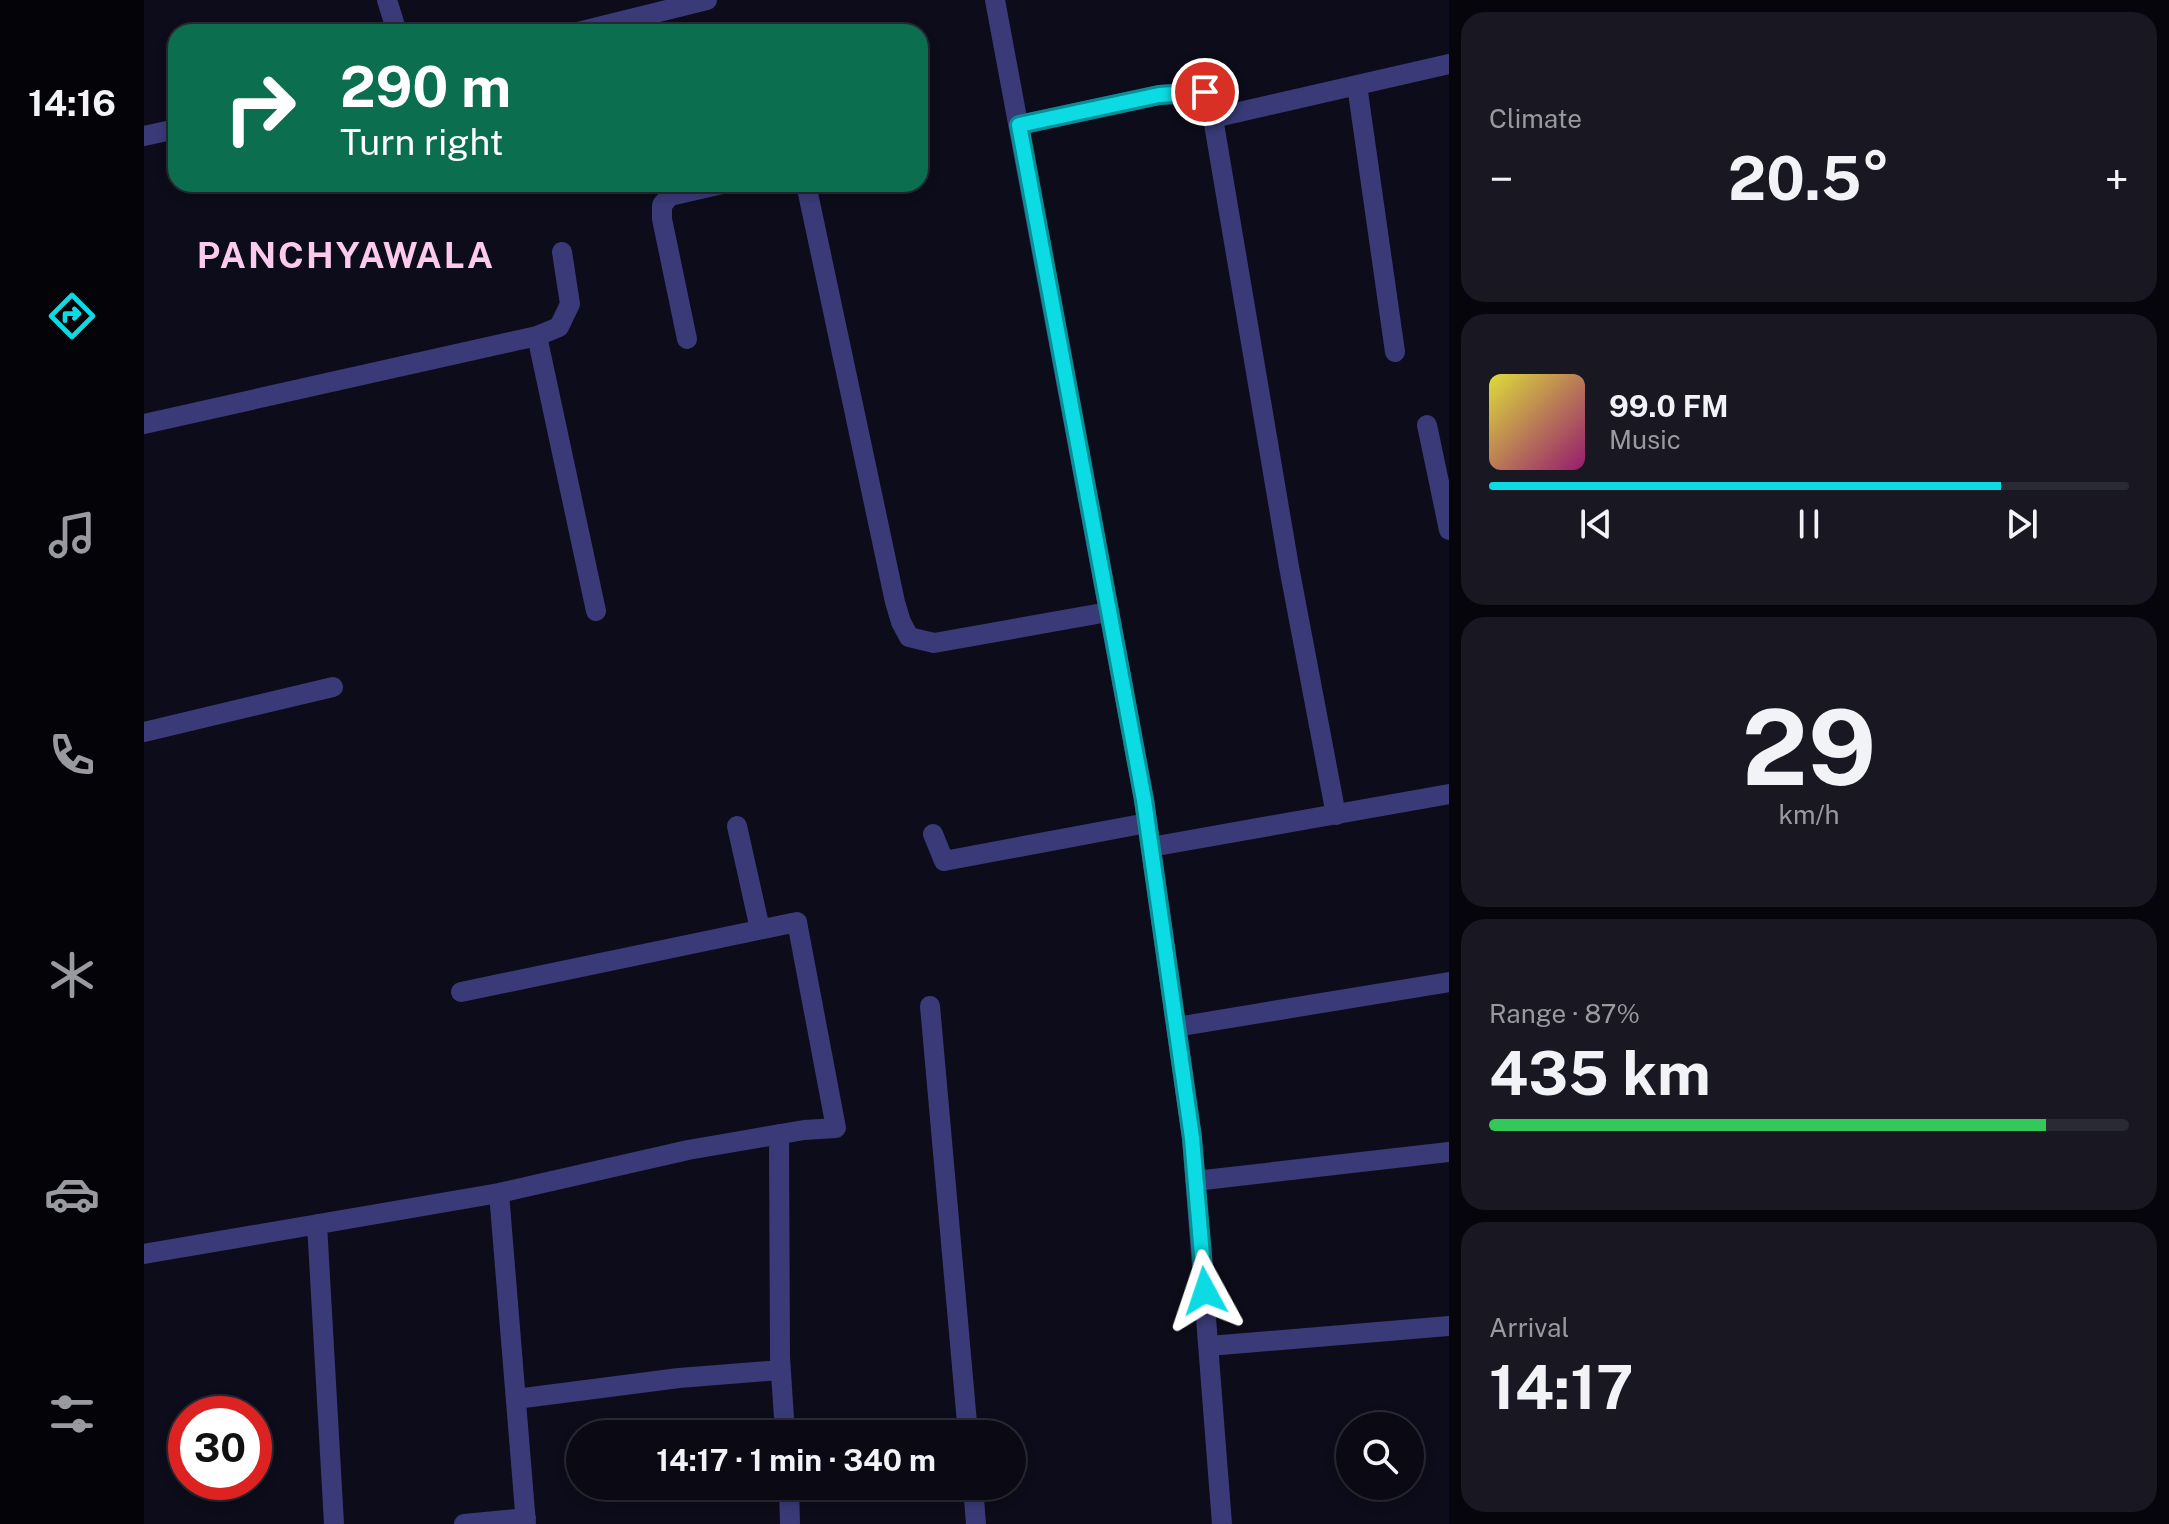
<!DOCTYPE html>
<html lang="en">
<head>
<meta charset="utf-8">
<style>
	body { margin:0; font-family:"Public Sans",sans-serif; background:#181722; color:#f1f3f6; height:100vh; display:flex; flex-direction:column; font-size:30px; white-space:nowrap }
	* { box-sizing:border-box; margin:0 }
	p { font-size:26px; color:#999aa0 }
	.icon { flex:none; width:44px; height:44px; fill:none; stroke:currentColor; stroke-width:2; stroke-linecap:round; stroke-linejoin:round }
	.map { position:relative; flex:1; overflow:hidden }
	.drawer { display:flex; flex-direction:column; gap:12px; padding:12px; background:#06050b; width:720px }
	.drawer>* { flex:none }
	.banner { position:absolute; left:24px; top:24px; width:760px; height:168px; border-radius:24px; box-shadow:0 4px 12px #0003,0 0 0 2px #2a2a34; background:#0b6e4f; color:#fff; overflow:hidden }
	.controls { position:absolute; left:1192px; top:1412px; display:grid; gap:16px }
	.controls a { display:grid; place-items:center; width:88px; height:88px; border-radius:50%; background:#0a0914; box-shadow:0 4px 12px #0003,0 0 0 2px #2a2a34; font-size:40px }
	.speed { position:absolute; left:24px; top:1396px; display:flex; gap:16px; font-size:40px; font-weight:700; text-align:center }
	.speed>* { display:grid; place-content:center; width:104px; height:104px; border-radius:50%; background:#0a0914; box-shadow:0 4px 12px #0003,0 0 0 2px #2a2a34; line-height:1 }
	.speed .limit { border:12px solid #d22; background:#fff; color:#111 }
	.pin { position:absolute; display:grid; place-items:center; width:68px; height:68px; color:#fff; margin:-34px; border:4px solid #fff; border-radius:50%; box-shadow:0 2px 8px #0007 }
	.me { position:absolute; width:88px; margin:-44px; rotate:355deg; stroke-linejoin:round; filter:drop-shadow(0 0 6px #0008) }
	.turn { display:flex; align-items:center; gap:28px; height:168px; padding:0 40px; font-size:36px }
	.turn .icon { width:104px; height:104px; stroke-width:2.5 }
	.turn b { display:block; font-size:56px; line-height:68px }
	.big { font-size:60px; font-weight:700; line-height:1.1 }
	.drawer .tile { flex:1; display:flex; flex-direction:column; justify-content:center; gap:12px; min-width:0; padding:0 28px; border-radius:24px; background:#181722 }
	.drawer .dial { align-items:center; gap:0 }
	.dial b { font-size:104px; line-height:1 }
	.song { display:flex; align-items:center; gap:24px }
	.cover { width:96px; height:96px; border-radius:12px; background:linear-gradient(135deg,hsl(60 70% 55%),hsl(320 70% 35%)) }
	.played { height:8px; border-radius:4px; background:linear-gradient(90deg,#0cdbe4 80%,#2a2a34 80%) }
	.keys { display:flex; justify-content:space-around; direction:ltr }
	.heat { display:flex; justify-content:space-between; align-items:center; font-size:44px; direction:ltr }
	.charge { height:12px; border-radius:6px; background:linear-gradient(90deg,#34c759 87%,#2a2a34 0) }
	.trip { position:absolute; left:422px; top:1420px; width:460px; height:80px; border-radius:40px; background:#0a0914; box-shadow:0 4px 12px #0003,0 0 0 2px #2a2a34; font-weight:700; line-height:80px; text-align:center }
	main { display:flex; flex:1; min-height:0 }
	.dock { display:flex; flex-direction:column; width:144px; justify-content:space-around; align-items:center; background:#040408; color:#999aa0 }
	.dock .icon { width:56px; height:56px }
	.dock .active { color:#0cdbe4 }
	.dock b { font-size:36px; color:#f1f3f6 }
	.map>svg:first-child { display:block }
	.lines { fill:none; stroke-linecap:round; stroke-linejoin:round }
	.minor { stroke:#393a77; stroke-width:20 }
	.route-casing { stroke:#088e94; stroke-width:20 }
	.route { stroke:#0cdbe4; stroke-width:14 }
	.labels { text-anchor:middle; stroke-width:8; stroke-linejoin:round; paint-order:stroke }
	.district-label { font-size:36px; font-weight:bold; letter-spacing:2px; fill:#fccaed; stroke:#0d0c1a }
</style>
</head>
<body>
<main>
<nav class="dock">
<b>14:16</b>
<svg class="icon active" aria-label="directions" viewBox="0 0 24 24"><path d="M12 3l9 9-9 9-9-9zM9 14v-3h6M13 9l2 2-2 2"/></svg>
<svg class="icon" aria-label="music" viewBox="0 0 24 24"><path d="M9 18V5l10-2v13"/><circle cx="6" cy="18" r="3"/><circle cx="16" cy="16" r="3"/></svg>
<svg class="icon" aria-label="phone" viewBox="0 0 24 24"><path d="M5 4h4l2 5-3 2q2 4 5 5l2-3 5 2v4C11 20 4 13 5 4z"/></svg>
<svg class="icon" aria-label="climate" viewBox="0 0 24 24"><path d="M12 3v18M4 7l16 10M4 17L20 7"/></svg>
<svg class="icon" aria-label="car" viewBox="0 0 24 24"><path d="M5 17H2v-5l4-1 3-4h7l3 4 3 1v5h-3M9 17h6M6 11h13"/><circle cx="7" cy="17" r="2"/><circle cx="17" cy="17" r="2"/></svg>
<svg class="icon" aria-label="filters" viewBox="0 0 24 24"><path d="M4 7h16M4 17h16"/><circle cx="9" cy="7" r="2"/><circle cx="15" cy="17" r="2"/></svg>
</nav>
<div class="map">
<svg width="1305" height="1524" viewBox="0 0 1305 1524">
	<rect width="100%" height="100%" fill="#0d0c1a"/>
	<g class="lines">
		<path class="minor" d="M243 0 253 32
			M851 0 1000 800 1048 1138 1078 1524
			M434 32 563 0
			M1213 85 1251 352
			M1069 118 1305 64
			M875 125 1015 95 1061 92 1069 118 1145 567 1192 815
			M0 136 32 129
			M662 184 751 602 757 622 765 637 790 643 964 612
			M393 336 452 611
			M543 339 518 219V205L526 196 578 184
			M0 424 393 336 415 327 426 304 418 252
			M1283 425 1305 530
			M0 732 189 687
			M593 826 616 929
			M789 834 800 861 1003 823
			M1007 847 1305 794
			M786 1006 824 1434
			M1032 1027 1305 982
			M635 1134 636 1357 641 1434
			M1051 1181 1305 1152
			M355 1193 382 1524
			M173 1224 190 1524
			M0 1254 355 1193 544 1150 660 1130 692 1128 653 922 317 992
			M1065 1346 1305 1326
			M372 1399 535 1378 636 1370
			M645 1486 646 1524
			M829 1486 832 1524
			M320 1524 382 1518"/>
	</g>
	<g class="lines">
		<defs>
			<path id="route" d="M1061 1291 1048 1138 1000 800 875 125 1015 95 1061 92"/>
		</defs>
		<use href="#route" class="route-casing"/>
		<use href="#route" class="route"/>
	</g>
	<g class="labels">
		<g class="district-label">
			<text x="202" y="268">PANCHYAWALA</text>
		</g>
	</g>
</svg>
<div class="controls">
<a><svg class="icon" aria-label="search" viewBox="0 0 24 24"><circle cx="10" cy="10" r="6"/><path d="M15 15l6 6"/></svg></a>
</div>
<div class="speed"><div class="limit">30</div></div>
<div class="pin" style="left:1061px;top:92px;background:#d93025"><svg class="icon" aria-label="arrive" viewBox="0 0 24 24"><path d="M6 21V4h12l-3 4 3 4H6"/></svg></div>
<svg class="me" style="left:1061px;top:1291px" viewBox="-20 -20 40 40"><path d="M0-17L14 15 0 8-14 15z" fill="#0cdbe4" stroke="#fff" stroke-width="4"/></svg>
<div class="trip">14:17 · 1 min · 340 m</div>
<div class="banner">
<div class="turn"><svg class="icon" aria-label="right" viewBox="0 0 24 24"><path d="M7 20v-9h11M14 6l5 5-5 5"/></svg><div><b>290 m</b>Turn right</div></div>
</div>
</div>
<section class="drawer">
<div class="tile"><p>Climate</p>
<div class="heat"><a>−</a><b class="big">20.5°</b><a>+</a></div>
</div>
<div class="tile">
<div class="song"><i class="cover"></i><div><b>99.0 FM</b><p>Music</p></div></div>
<div class="played"></div>
<div class="keys"><svg class="icon" aria-label="previous" viewBox="0 0 24 24"><path d="M18 5L8 12l10 7zM5 5v14"/></svg><svg class="icon" aria-label="pause" viewBox="0 0 24 24"><path d="M8 5v14M16 5v14"/></svg><svg class="icon" aria-label="next" viewBox="0 0 24 24"><path d="M6 5l10 7-10 7zM19 5v14"/></svg></div>
</div>
<div class="tile dial"><b>29</b><p>km/h</p></div>
<div class="tile"><p>Range · 87%</p><b class="big">435 km</b><div class="charge"></div></div>
<div class="tile"><p>Arrival</p><b class="big">14:17</b></div>
</section>
</main>
</body>
</html>
